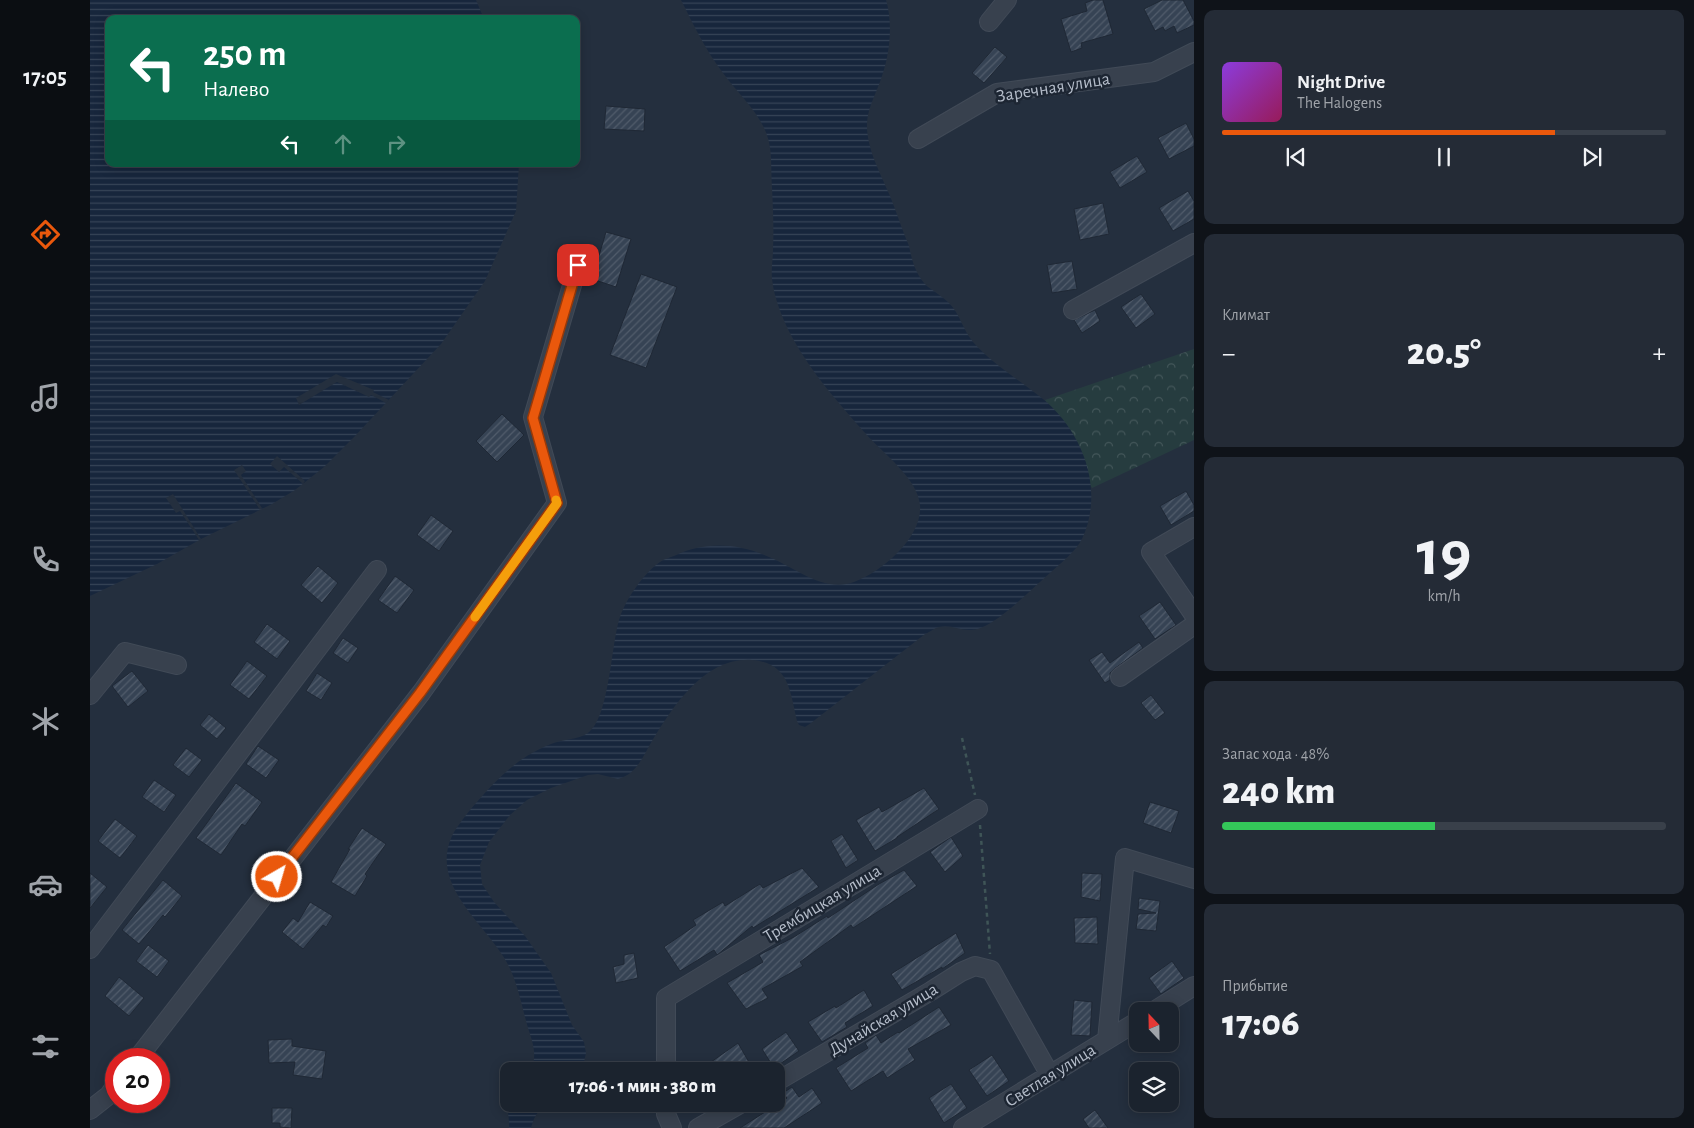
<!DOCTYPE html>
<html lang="ru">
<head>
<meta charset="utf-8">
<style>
	body { margin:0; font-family:"Alegreya Sans",sans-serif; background:#242b36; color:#f1f3f6; height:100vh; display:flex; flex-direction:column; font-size:19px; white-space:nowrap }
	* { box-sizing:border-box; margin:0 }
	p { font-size:16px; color:#a0a4aa }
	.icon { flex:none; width:28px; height:28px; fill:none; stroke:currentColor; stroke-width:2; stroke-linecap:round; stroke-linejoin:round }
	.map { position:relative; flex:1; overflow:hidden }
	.details { display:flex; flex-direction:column; gap:10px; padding:10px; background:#0f1319; width:500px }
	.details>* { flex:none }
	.banner { position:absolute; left:15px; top:15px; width:475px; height:152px; border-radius:10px; box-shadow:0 2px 12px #0003,0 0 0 1px #39404a; background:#0b6e4f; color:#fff; overflow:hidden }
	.needle { width:32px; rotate:338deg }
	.fabs { position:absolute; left:1039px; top:1002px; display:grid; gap:10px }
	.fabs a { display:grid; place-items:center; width:50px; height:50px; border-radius:10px; background:#1b232e; box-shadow:0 2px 12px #0003,0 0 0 1px #39404a; font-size:25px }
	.speed { position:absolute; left:15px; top:1048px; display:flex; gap:10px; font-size:25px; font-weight:700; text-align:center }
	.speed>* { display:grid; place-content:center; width:65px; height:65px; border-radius:50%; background:#1b232e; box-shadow:0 2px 12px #0003,0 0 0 1px #39404a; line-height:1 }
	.speed .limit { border:8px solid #d22; background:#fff; color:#111 }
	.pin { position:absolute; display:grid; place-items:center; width:42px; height:42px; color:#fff; margin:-21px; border-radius:10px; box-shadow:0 2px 8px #0006 }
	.me { position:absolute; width:55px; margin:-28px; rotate:38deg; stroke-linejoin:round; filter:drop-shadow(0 0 4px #0008) }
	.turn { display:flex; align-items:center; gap:18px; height:105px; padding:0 15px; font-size:22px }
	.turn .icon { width:65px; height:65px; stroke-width:2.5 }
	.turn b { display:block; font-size:35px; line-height:42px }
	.lanes { display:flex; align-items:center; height:48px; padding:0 15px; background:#0003; justify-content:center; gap:25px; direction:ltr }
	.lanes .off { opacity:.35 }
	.big { font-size:38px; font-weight:800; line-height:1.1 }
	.details .card { flex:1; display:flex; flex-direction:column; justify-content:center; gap:8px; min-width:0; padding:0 18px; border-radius:10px; background:#242b36 }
	.details .dial { align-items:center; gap:0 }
	.dial b { font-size:65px; line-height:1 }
	.song { display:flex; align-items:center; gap:15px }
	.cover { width:60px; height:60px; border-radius:8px; background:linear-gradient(135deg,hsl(270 70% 55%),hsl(330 70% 35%)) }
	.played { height:5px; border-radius:2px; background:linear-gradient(90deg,#ea580c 75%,#39404a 75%) }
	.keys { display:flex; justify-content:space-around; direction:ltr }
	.heat { display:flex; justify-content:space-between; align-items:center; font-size:28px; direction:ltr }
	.charge { height:8px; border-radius:4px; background:linear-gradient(90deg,#34c759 48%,#39404a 0) }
	.trip { position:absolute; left:410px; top:1062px; width:285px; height:50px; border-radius:10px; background:#1b232e; box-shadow:0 2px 12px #0003,0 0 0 1px #39404a; font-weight:800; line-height:50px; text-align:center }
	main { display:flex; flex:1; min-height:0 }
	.dock { display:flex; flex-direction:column; width:90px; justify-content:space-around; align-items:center; background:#0b0e12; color:#a0a4aa }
	.dock .icon { width:35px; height:35px }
	.dock .current { color:#ea580c }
	.dock b { font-size:22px; color:#f1f3f6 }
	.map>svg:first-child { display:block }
	.forest { fill:url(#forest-crowns) }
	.water { fill:url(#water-rules) }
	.pier { fill:#242f3e }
	.building { fill:url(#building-hatch); stroke:#1f2835 }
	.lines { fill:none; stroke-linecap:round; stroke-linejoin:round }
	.minor-casing { stroke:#414a57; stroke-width:20 }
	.path { stroke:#3f5557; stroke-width:2.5; stroke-dasharray:4 4; stroke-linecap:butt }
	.minor { stroke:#38414e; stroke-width:18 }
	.route-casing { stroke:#983908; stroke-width:12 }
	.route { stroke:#ea580c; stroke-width:9 }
	.slow { stroke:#f59e0b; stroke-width:9 }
	.labels { text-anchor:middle; stroke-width:5; stroke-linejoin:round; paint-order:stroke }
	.street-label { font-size:18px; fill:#b4bcc9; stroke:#1d2633 }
</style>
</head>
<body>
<main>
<nav class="dock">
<b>17:05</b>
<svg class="icon current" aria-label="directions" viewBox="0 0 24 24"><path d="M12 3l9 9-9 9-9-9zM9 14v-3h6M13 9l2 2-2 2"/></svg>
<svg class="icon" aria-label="music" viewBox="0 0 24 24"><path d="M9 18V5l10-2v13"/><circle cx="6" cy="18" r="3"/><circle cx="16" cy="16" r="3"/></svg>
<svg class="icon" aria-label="phone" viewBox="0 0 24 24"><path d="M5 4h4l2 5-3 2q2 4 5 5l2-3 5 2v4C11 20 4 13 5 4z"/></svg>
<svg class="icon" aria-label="climate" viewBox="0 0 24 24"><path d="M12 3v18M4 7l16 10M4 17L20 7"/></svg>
<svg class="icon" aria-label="car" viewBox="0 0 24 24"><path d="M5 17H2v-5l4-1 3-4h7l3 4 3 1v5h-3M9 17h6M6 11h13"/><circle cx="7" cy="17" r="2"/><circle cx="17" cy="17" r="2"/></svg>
<svg class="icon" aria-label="filters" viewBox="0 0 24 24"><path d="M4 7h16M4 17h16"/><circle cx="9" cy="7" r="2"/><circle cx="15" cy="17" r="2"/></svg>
</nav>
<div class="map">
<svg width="1104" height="1128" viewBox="0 0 1104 1128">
	<defs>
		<pattern id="forest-crowns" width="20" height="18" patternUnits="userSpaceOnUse" patternTransform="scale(1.25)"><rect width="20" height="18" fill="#263c3f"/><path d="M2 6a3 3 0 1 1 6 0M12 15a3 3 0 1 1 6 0" fill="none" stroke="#435659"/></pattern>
		<pattern id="water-rules" width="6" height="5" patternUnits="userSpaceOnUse" patternTransform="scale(1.25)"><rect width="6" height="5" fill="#17263c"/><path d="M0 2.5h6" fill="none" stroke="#364457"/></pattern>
		<pattern id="building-hatch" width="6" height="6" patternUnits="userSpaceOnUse" patternTransform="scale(1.25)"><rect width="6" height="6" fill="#364354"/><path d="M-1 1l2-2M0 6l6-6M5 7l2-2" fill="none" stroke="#515c6b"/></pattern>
	</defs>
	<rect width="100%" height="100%" fill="#242f3e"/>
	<path class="forest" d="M1104 349V440L1002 488 955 400Z"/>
	<path class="water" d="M0 0H386L394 19H19V164H429L426 211 395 281 351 344 265 436 234 467 205 490 182 504 111 539 67 564 0 596Z
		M591 0H796C803 23 800 53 792 76 787 92 778 106 777 123 776 148 791 174 800 196 807 213 812 230 819 246 822 261 826 276 838 287 845 292 853 297 859 303 870 314 873 330 883 342 902 364 931 381 953 399 993 432 1015 490 992 539 986 551 971 563 961 572 943 588 917 614 897 625 875 637 865 623 849 627 844 628 840 632 835 634L721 723 715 727 709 725 707 721C700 691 699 663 662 660 615 657 584 705 562 741 553 756 547 774 528 779L508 774 498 775 461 788 437 800 420 815 399 842 390 865 392 884 404 902 435 936 461 973 482 1025 494 1042 496 1053 492 1071H440C448 1057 443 1043 438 1028 431 1004 427 977 413 956 391 921 340 883 362 836 372 817 405 780 422 767 432 758 448 749 461 744 472 739 488 740 498 733 520 717 521 642 530 617 536 599 554 573 570 562 574 559 579 558 584 556 615 541 648 543 679 557 706 568 734 593 764 582 792 572 833 537 830 505 828 479 793 453 776 434 749 404 721 372 702 337 693 320 684 298 682 279 681 269 683 259 683 249 684 229 683 208 682 188 681 173 682 156 679 142 673 115 648 94 633 73 615 49 604 26 591 0Z
		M419 1088V1104H462C448 1108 445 1115 441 1128H419C420 1115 414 1100 419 1088Z"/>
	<path class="pier" d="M246 374 284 390 283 392 299 400 296 403 281 395 279 397 247 382 209 405 206 398Z
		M187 456 215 481 213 484 194 467 189 472 180 464Z
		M152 465 156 471 151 475 172 508 170 510 144 470Z
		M83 494 111 539 109 540 90 511 86 513 76 498Z"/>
	<path class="building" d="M1003 0H1013L1023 34 991 43 992 48 981 52 971 19 997 11 995 3Z
		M1072 0H1093L1104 21V25L1087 33 1084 26 1075 31 1073 27 1065 31 1054 9Z
		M905 47 917 57 894 83 882 73Z
		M516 106 555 109 554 131 514 129Z
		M1096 123 1104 139V146L1079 159 1068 138Z
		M1047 156 1057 172 1030 188 1020 172Z
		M1098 191 1104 201V219L1083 231 1069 208Z
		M1013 203 1019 234 990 240 984 209Z
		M516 232 541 239 526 287 502 279Z
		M982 261 987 289 962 293 957 265Z
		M551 274 587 287 556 368 520 355Z
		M1051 294 1065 314 1046 328 1031 307Z
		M1005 310 1010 321 992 333 984 320Z
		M412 414 434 435 407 462 386 441Z
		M1096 491 1104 505V511L1081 525 1070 506Z
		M341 515 363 531 349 551 327 535Z
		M228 566 248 583 232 603 211 585Z
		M305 576 324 590 307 613 288 600Z
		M1070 602 1086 625 1065 639 1049 616Z
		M177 624 200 641 187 659 164 642Z
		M253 638 268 648 258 663 243 653Z
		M1049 642 1053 648 1024 669 1020 673V680L1015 683 999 660 1012 652 1020 663Z
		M157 661 177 676 159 699 140 685Z
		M42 671 58 691 38 707 22 686Z
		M227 673 242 683 231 700 216 691Z
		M1061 695 1075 713 1065 720 1051 703Z
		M119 714 136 728 127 739 110 725Z
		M168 746 189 760 176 778 156 764Z
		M96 748 112 760 99 777 83 765Z
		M64 780 86 795 74 812 52 797Z
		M146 783 172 802 155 826 152 824 131 855 106 838Z
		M834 788 849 809 807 837V838L785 851 766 820 789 807 792 812Z
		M1060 802 1089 811 1081 833 1053 823Z
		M25 819 47 836 30 858 8 841Z
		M272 828 296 844 275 874 277 876 265 896 241 882 260 849H258Z
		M752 834 768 860 756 868 741 841Z
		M861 837 873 856 855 872 840 852Z
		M712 868 729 887 663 928 662 926 627 955 624 950 590 971 574 947 606 925 603 920 633 902 635 906 670 884 673 888Z
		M814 870 827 886 763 928 761 925 710 962 713 966 672 989 678 998 656 1009 637 983 673 962 669 955 704 937 737 916 738 918 789 884Z
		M0 873 17 887 0 908Z
		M992 873 1012 874 1010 901 991 897Z
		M73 880 92 896 75 917 73 915 49 944 32 930Z
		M1049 898 1070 901 1066 931 1046 929 1048 914 1066 913 1048 909Z
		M220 902 243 916 236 927 233 925 213 949 192 932 203 918 208 922Z
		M1007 917 1008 944 985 943 984 918Z
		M866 933 875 953 852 969V967L812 990 801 974Z
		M58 945 79 961 67 977 46 961Z
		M544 953 548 978 526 983 523 967 534 964V955Z
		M1082 961 1094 978 1071 994 1059 978Z
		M29 977 54 998 39 1016 15 996Z
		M774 990 783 1006 755 1023 757 1027 732 1042 718 1022 745 1006 746 1008Z
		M984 1000 1002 1002 1000 1036 981 1035Z
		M849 1007 861 1025 818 1049 825 1060 797 1078 793 1071 761 1091 746 1068 778 1048 775 1043 781 1039 786 1035 791 1043 808 1032 809 1033Z
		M696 1032 709 1051 684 1068 672 1049Z
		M202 1039V1046L236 1051 232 1079 203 1075 205 1062 179 1063 178 1040Z
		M648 1043 660 1064 648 1071H626L621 1062Z
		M902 1055 919 1081 897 1096 879 1070Z
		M861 1084 877 1108 854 1123 839 1098Z
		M702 1087 709 1097 722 1088 732 1103 694 1128H650L697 1098 693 1093Z
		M182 1108H202L201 1128 190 1127V1123H182Z
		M1005 1110 1018 1128H999L993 1119Z"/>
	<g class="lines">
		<defs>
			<path id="minor" d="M899 22 917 0
				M828 139 907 93 1064 72 1104 52
				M983 310 1104 243
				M1104 527 1061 552 1104 615
				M1030 677 1104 625
				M0 695 35 652 87 665
				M0 949 287 570
				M1064 1011 1104 986
				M1017 1040 1035 858 1104 879
				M47 1059 331 693 467 503 443 417 488 265
				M576 1071V998L888 809
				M686 1082 841 991 871 972 885 966 901 970 960 1075
				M576 1104V1114L582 1128
				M0 1110 19 1095 26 1085
				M608 1128 650 1104
				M873 1128 1048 1021"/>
		</defs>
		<use href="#minor" class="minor-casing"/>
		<path class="path" d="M872 738 885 795
			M890 825 900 954"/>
		<use href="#minor" class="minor"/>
	</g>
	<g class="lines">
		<defs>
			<path id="route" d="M187 877 330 693 467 503 443 418 488 265"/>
		</defs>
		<use href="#route" class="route-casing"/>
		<use href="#route" class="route"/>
		<path class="slow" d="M385 617 467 503 466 500"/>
	</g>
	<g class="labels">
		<g class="street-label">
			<text transform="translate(963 87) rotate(-9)" y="6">Заречная улица</text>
			<text transform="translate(732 903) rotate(-31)" y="6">Трембицкая улица</text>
			<text transform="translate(793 1019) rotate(-31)" y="6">Дунайская улица</text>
			<text transform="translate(960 1075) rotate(-32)" y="6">Светлая улица</text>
		</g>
	</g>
</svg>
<div class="fabs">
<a><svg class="needle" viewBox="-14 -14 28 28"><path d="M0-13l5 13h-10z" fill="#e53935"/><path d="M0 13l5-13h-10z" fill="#a0a4aa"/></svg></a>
<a><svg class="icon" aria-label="layers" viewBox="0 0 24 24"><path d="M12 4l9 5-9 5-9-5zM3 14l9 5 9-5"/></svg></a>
</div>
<div class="speed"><div class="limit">20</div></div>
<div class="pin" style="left:488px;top:265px;background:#d93025"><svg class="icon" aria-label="arrive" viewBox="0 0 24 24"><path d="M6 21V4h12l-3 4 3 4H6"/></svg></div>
<svg class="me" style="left:187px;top:877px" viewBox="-20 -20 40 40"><circle r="17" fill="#ea580c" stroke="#fff" stroke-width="3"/><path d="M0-11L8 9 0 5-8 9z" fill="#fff"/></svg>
<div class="trip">17:06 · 1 мин · 380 m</div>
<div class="banner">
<div class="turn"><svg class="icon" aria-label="left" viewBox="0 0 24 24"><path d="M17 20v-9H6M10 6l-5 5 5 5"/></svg><div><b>250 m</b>Налево</div></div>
<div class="lanes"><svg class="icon" aria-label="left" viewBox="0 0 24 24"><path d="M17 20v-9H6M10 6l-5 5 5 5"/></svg><svg class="icon off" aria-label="ahead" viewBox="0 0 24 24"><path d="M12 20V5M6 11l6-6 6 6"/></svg><svg class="icon off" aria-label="right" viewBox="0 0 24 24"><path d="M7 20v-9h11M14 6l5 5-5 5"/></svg></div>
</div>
</div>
<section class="details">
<div class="card">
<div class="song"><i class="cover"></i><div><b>Night Drive</b><p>The Halogens</p></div></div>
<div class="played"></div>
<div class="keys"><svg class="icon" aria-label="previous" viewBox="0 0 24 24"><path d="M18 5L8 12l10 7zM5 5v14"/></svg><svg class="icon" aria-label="pause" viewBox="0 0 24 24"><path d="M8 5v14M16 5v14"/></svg><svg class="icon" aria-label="next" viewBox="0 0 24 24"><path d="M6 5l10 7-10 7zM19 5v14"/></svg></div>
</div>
<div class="card"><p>Климат</p>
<div class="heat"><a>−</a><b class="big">20.5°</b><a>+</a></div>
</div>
<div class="card dial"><b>19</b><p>km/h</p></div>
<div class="card"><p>Запас хода · 48%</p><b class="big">240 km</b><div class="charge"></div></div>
<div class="card"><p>Прибытие</p><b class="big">17:06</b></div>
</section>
</main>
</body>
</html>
